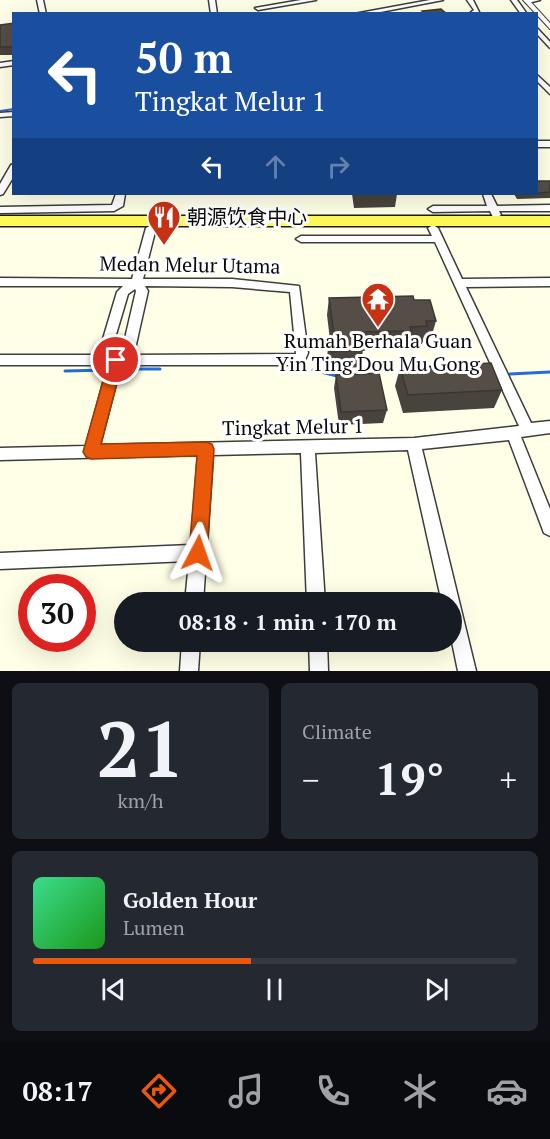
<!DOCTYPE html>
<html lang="en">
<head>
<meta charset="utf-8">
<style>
	body { margin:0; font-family:"PT Serif","Noto Sans SC",serif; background:#242831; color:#f1f3f6; height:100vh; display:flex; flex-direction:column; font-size:22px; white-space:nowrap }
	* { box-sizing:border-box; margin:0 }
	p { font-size:20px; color:#9ea1a6 }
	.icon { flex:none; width:33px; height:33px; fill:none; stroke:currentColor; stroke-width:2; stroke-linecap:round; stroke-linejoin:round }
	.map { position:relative; height:671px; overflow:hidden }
	.side { display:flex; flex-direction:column; gap:12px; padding:12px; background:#0d0f14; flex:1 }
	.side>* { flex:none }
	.banner { position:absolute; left:12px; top:12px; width:526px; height:183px; border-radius:0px; box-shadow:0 6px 24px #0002; background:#1a4fa0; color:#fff; overflow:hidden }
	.speed { position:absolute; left:18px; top:574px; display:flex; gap:12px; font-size:30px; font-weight:700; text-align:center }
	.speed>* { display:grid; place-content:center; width:78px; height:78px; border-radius:50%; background:#171b24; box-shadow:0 6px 24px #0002; line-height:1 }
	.speed .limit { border:9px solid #d22; background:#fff; color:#111 }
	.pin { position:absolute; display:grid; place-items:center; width:51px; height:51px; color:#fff; margin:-26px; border:3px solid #fff; border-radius:50%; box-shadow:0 2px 6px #0007 }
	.me { position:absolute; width:66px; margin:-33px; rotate:4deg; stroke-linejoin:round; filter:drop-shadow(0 0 4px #0008) }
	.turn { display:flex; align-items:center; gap:21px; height:126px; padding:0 24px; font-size:27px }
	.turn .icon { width:78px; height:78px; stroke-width:2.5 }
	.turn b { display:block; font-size:42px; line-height:51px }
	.lanes { display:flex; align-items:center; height:57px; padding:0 24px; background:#0003; justify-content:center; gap:30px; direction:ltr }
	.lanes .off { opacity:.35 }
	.big { font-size:45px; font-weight:800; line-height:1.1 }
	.side .widget { flex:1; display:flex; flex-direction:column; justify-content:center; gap:9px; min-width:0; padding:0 21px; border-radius:9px; background:#242831 }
	.side .dial { align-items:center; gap:0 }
	.dial b { font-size:78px; line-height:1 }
	.song { display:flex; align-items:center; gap:18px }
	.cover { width:72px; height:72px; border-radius:9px; background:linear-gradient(135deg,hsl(150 70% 55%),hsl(120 70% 35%)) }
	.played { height:6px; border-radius:3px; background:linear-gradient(90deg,#ea580c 45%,#363941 45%) }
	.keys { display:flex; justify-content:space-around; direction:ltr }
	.heat { display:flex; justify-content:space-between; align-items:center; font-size:33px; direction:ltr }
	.side .tiles { flex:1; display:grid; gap:12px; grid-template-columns:1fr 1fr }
	.widget:last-child { grid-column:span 2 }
	.trip { position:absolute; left:114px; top:592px; width:348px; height:60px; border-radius:30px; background:#171b24; box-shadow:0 6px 24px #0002; font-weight:800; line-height:60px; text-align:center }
	.dock { display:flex; height:96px; justify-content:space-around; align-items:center; background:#090b0e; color:#9ea1a6 }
	.dock .icon { width:42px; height:42px }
	.dock .selected { color:#ea580c }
	.dock b { font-size:27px; color:#f1f3f6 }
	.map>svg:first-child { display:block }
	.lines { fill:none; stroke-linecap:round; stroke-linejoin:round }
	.stream-far1 { stroke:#256cdb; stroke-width:2 }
	.stream { stroke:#256cdb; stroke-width:3 }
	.minor-casing { stroke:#3d3d3d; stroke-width:3 }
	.tertiary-casing { stroke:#3d3d3d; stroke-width:2 }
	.primary-casing { stroke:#1b1b1b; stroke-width:3 }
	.minor { fill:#fff; fill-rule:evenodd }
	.tertiary { fill:#fff; fill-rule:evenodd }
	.primary { fill:#fff957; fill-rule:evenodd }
	.wall { fill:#48433c }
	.building { fill:#544e46; stroke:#3b3731; stroke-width:1.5 }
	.route { fill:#ea580c; stroke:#983908; stroke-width:1.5 }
	.labels { text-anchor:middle; stroke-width:6; stroke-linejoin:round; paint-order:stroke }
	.poi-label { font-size:20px; fill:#0a0a0a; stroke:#fff; text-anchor:start }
	.street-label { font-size:20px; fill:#0a0a0a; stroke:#fff }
</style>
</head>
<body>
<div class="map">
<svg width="550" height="671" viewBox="0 0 550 671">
	<rect width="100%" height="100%" fill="#ffffe7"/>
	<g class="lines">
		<path class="stream-far1" d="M0 111 14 109"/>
		<path class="stream" d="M118 369H160
			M313 370 337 376
			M65 371 108 370
			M510 374 550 372"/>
		<defs>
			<path id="minor" d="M37 0H43L46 14H40Z
				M209 0H215L217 14H211Z
				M301 0H316L258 10 255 8Z
				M430 0H443L370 14H354Z
				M467 0H473L479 12 469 14 474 10Z
				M511 0H517L527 14H521Z
				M526 0H540L528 3Z
				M537 28 550 42V48L537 34Z
				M14 61V65L0 67V63Z
				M537 75 550 87V94L537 81Z
				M14 112V116L0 117V113Z
				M537 141H550V147H537Z
				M14 164V176L3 194 0 195V184L11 165Z
				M116 194H125L123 206 114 211 0 213V207L112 205Z
				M483 194H491L497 206 550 205V211H499L501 215 496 218 493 217 490 211 433 212 428 209 433 206H487Z
				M151 225 156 228 143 279H232L299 286 308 353 305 360 293 365H121L100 445 414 438 519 426 435 242H301L296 239 301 236H432L428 228 433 225 438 228 462 279 550 278V286L466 287 531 423 550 421V433L521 437 550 509V536L544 533 509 440 422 449 476 671H458L452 642V603H442L408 450 315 453 325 603H307L301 453 213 455 203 603H185L189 561 0 569V553L191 545 198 455 0 460V448L86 446 108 365H0V355H104L100 349 117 292 123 286H0V278L132 279 146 228ZM145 286 232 287 290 292 296 354 130 355 135 349 148 291ZM135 289 136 291 123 347 117 352 112 348 128 294Z
				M182 642H200L198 671H180Z
				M309 642H327L328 671H310Z"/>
			<path id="tertiary" d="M523 0H529L550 23V29Z"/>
			<path id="primary" d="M0 216H550V226H0Z"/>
		</defs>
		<use href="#minor" class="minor-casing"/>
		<use href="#tertiary" class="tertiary-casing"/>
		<use href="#primary" class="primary-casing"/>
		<use href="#minor" class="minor"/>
		<use href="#tertiary" class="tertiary"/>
		<use href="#primary" class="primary"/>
	</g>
	<path class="wall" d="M14 23V55H0V25Z
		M537 181H550V198L517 199 514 194H537Z
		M352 194H397L395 207 354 208Z
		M329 298 436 321 431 338H424L422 344H407L406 348 363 349 361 367 329 369 327 357 329 340H330L327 315Z
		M400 368 502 390 494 408 403 413 395 386Z
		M336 375 387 410 383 423 339 425 334 388Z"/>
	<path class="building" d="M441 9 447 14H425L422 11Z
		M14 23V47H0V25Z
		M537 181H550V192L537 193Z
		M413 296 414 300H430L436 321H426L427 326 410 327 411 331 360 332 364 350 331 352 329 340H335L329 298Z
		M491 363 502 390 408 395 400 368Z
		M379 373 387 410 341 412 336 375Z"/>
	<path class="route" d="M116 354 123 360 101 444 206 442 212 444 214 449 207 553 204 559 198 562 192 559 189 553 197 456 91 459 86 457 83 452 109 360Z"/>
	<defs>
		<symbol id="restaurant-pin" viewBox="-11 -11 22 30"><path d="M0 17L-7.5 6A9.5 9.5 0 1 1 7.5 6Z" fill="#c73215" stroke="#fff"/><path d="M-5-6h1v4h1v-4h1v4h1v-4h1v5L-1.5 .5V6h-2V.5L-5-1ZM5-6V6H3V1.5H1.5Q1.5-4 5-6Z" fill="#fff"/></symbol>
		<symbol id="temple-pin" viewBox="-11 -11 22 30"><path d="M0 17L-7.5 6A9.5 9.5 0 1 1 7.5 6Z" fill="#c73215" stroke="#fff"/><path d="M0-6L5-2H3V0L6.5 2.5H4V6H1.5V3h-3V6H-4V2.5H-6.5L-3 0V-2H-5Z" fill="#fff"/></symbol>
	</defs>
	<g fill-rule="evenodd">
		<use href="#restaurant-pin" x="145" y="198" width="38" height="52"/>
		<use href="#temple-pin" x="359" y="280" width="38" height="52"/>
	</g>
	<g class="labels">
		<g class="poi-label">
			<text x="187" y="224">朝源饮食中心</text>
			<text x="378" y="348" text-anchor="middle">Rumah Berhala Guan<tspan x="378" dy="23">Yin Ting Dou Mu Gong</tspan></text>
		</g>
		<g class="street-label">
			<text transform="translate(190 265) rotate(1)" y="7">Medan Melur Utama</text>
			<text transform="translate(293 427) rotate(-1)" y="7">Tingkat Melur 1</text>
		</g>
	</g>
</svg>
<div class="speed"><div class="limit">30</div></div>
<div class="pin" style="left:116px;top:360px;background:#d93025"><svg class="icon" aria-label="arrive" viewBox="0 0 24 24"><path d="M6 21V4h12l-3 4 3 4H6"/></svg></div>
<svg class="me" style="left:198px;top:553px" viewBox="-20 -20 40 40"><path d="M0-17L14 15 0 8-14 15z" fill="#ea580c" stroke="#fff" stroke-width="4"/></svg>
<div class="trip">08:18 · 1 min · 170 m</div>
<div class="banner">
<div class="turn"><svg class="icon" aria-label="left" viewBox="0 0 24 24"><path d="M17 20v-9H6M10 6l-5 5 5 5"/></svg><div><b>50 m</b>Tingkat Melur 1</div></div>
<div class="lanes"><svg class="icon" aria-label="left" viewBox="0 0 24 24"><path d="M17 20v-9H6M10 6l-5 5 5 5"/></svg><svg class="icon off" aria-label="ahead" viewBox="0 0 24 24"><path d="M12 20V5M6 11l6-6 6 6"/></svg><svg class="icon off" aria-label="right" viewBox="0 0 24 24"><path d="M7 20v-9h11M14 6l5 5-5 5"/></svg></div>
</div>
</div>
<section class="side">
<div class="tiles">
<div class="widget dial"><b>21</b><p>km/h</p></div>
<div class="widget"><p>Climate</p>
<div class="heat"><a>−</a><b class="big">19°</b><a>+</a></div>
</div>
<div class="widget">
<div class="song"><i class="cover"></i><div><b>Golden Hour</b><p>Lumen</p></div></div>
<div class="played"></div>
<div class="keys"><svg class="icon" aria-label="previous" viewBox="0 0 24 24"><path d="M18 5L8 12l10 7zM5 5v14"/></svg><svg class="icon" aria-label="pause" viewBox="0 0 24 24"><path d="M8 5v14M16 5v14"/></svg><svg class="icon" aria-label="next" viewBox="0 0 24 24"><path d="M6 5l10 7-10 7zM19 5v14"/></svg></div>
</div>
</div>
</section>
<nav class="dock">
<b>08:17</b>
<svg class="icon selected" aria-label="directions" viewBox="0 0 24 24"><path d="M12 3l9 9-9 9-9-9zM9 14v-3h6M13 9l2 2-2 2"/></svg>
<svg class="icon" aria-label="music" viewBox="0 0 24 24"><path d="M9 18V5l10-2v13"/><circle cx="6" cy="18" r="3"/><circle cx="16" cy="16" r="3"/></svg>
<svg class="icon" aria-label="phone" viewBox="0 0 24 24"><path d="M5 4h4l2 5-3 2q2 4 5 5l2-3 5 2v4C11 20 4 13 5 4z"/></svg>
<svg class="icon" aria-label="climate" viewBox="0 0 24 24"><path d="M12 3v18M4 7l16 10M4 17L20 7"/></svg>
<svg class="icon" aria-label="car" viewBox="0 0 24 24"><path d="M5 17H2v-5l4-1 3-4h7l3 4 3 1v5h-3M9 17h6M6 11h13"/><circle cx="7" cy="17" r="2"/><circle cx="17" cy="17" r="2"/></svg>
</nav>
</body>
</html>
